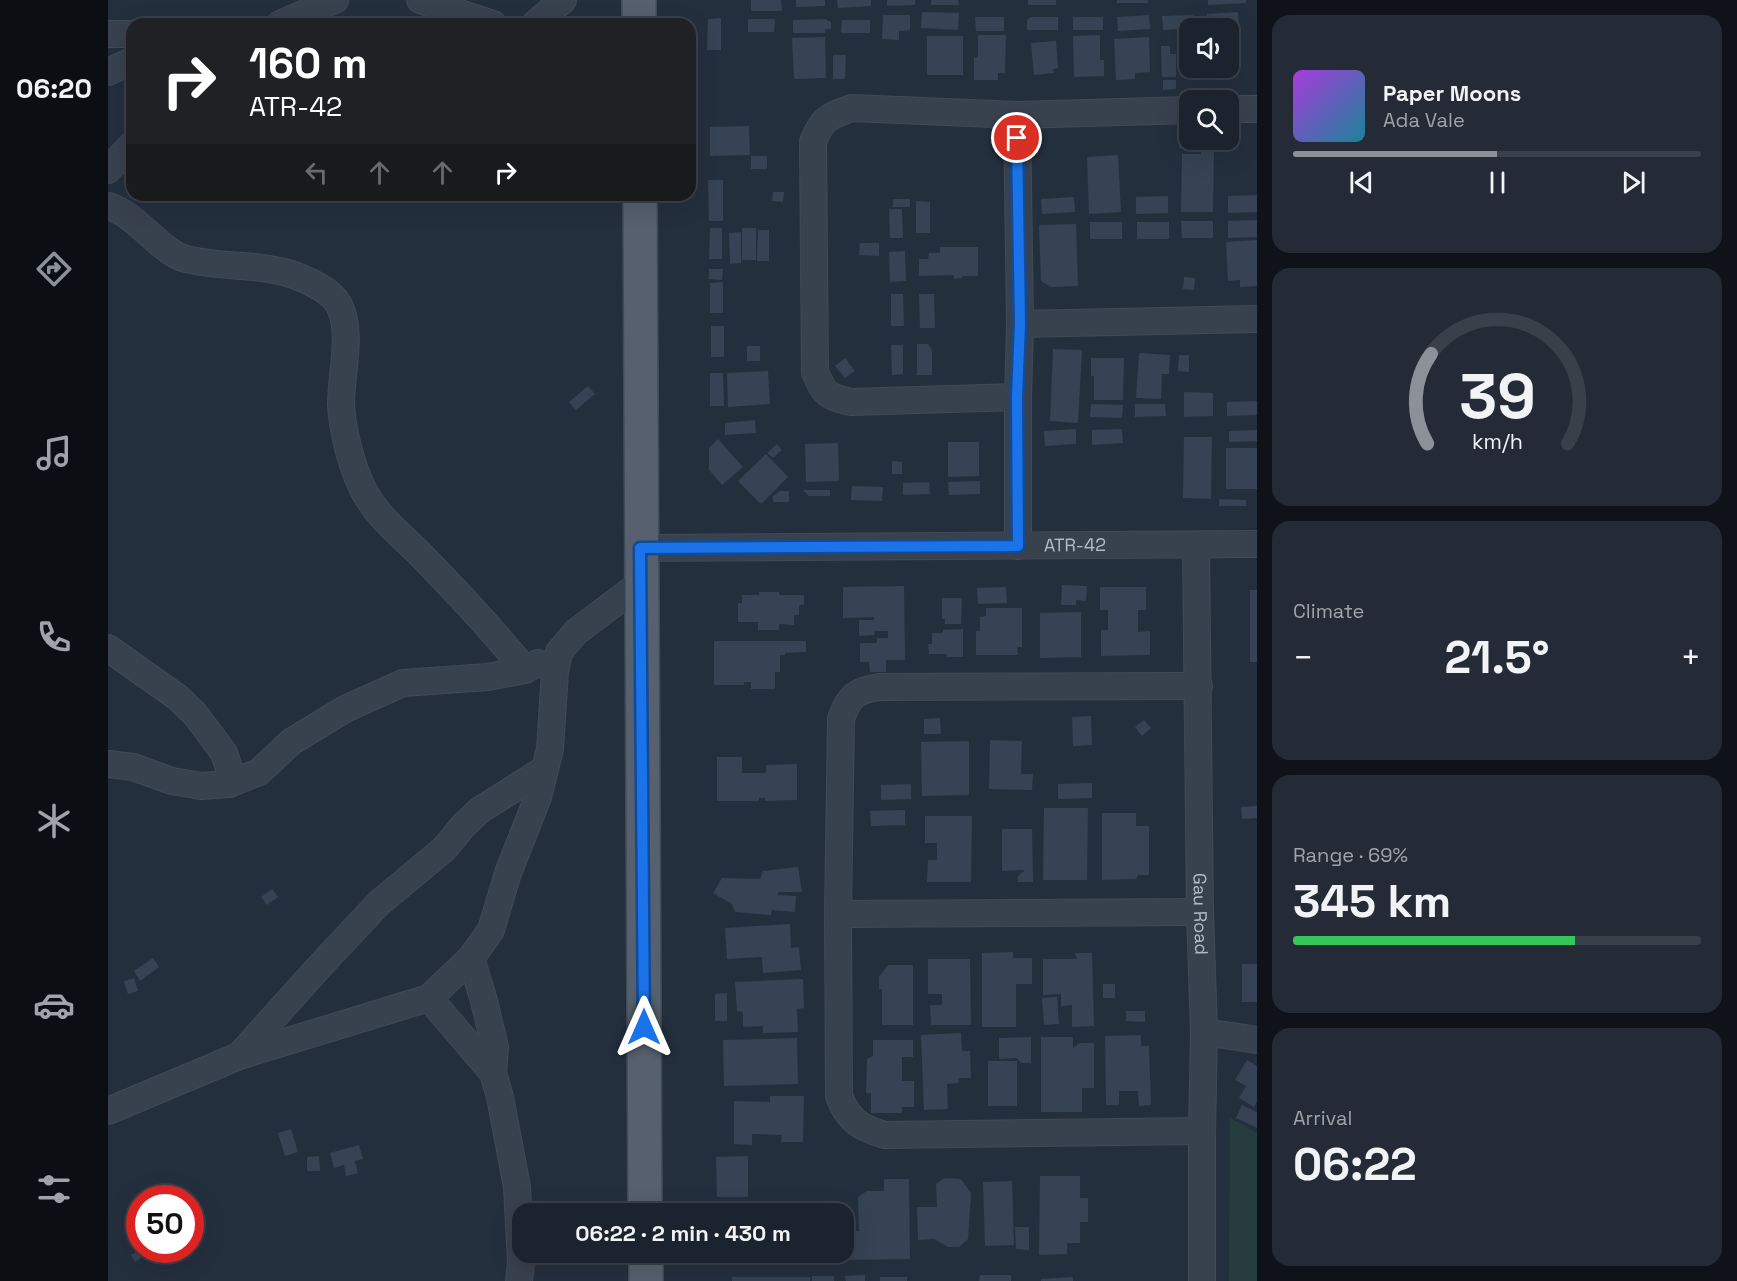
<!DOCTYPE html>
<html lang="en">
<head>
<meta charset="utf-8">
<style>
	body { margin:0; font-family:"Space Grotesk",sans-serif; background:#242b36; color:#f1f3f6; height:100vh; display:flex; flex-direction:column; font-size:22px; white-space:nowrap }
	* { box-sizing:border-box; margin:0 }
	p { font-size:20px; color:#a0a4aa }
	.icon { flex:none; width:33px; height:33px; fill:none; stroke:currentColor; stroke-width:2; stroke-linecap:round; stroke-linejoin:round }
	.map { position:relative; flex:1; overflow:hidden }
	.sheet { display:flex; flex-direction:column; gap:15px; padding:15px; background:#0f1319; width:480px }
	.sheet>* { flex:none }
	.banner { position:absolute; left:18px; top:18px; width:570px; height:183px; border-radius:18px; box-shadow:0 6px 24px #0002,0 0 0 2px #39404a; background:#202124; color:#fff; overflow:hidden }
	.fabs { position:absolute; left:1071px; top:18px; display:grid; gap:12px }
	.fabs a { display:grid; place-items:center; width:60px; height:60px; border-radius:12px; background:#1b232e; box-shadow:0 6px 24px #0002,0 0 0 2px #39404a; font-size:30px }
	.speed { position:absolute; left:18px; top:1185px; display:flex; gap:12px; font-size:30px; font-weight:700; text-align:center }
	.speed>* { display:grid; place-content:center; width:78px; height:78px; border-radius:50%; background:#1b232e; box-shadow:0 6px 24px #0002,0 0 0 2px #39404a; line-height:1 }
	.speed .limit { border:9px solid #d22; background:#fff; color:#111 }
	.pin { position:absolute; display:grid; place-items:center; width:51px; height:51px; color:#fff; margin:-26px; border:3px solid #fff; border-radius:50%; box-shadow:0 2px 6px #0007 }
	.me { position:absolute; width:66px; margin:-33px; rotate:0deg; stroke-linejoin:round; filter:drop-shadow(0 0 4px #0008) }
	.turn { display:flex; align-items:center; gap:21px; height:126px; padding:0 24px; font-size:27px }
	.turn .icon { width:78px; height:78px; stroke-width:2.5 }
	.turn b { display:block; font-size:42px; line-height:51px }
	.lanes { display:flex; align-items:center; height:57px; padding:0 24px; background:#0003; justify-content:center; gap:30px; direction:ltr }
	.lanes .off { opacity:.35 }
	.big { font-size:45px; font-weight:700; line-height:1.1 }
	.sheet .tile { flex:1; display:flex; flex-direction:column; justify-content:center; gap:9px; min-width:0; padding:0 21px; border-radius:18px; background:#242b36 }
	.sheet .dial { align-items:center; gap:0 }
	.dial svg { height:156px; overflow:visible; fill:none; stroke:#39404a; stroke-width:7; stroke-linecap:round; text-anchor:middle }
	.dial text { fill:#f1f3f6; stroke:none }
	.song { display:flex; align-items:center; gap:18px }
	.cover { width:72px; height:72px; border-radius:9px; background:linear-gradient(135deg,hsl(280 70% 55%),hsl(190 70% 35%)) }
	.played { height:6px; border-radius:3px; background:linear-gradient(90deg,#8c9099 50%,#39404a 50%) }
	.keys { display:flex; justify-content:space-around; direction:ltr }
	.heat { display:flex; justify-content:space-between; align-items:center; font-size:33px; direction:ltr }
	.charge { height:9px; border-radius:4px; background:linear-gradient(90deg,#34c759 69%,#39404a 0) }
	.trip { position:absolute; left:404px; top:1203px; width:342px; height:60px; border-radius:18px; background:#1b232e; box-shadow:0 6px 24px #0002,0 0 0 2px #39404a; font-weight:700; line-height:60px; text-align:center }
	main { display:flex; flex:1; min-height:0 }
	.dock { display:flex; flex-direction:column; width:108px; justify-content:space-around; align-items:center; background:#0b0e12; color:#a0a4aa }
	.dock .icon { width:42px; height:42px }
	.dock .on { color:#8c9099 }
	.dock b { font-size:27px; color:#f1f3f6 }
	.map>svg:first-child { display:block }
	.green { fill:#263c3f }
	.building { fill:#364354 }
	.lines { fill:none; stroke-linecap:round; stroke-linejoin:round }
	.minor-casing { stroke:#414a57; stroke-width:28 }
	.major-casing { stroke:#414a57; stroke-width:36 }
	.minor { stroke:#38414e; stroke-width:26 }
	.major { stroke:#56606e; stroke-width:33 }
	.route-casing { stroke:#114b97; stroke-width:15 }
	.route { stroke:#1a73e8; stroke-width:10 }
	.labels { text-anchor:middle; stroke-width:6; stroke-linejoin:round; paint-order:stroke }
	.street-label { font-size:18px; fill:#b4bcc9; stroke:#1d2633 }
</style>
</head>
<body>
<main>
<nav class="dock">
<b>06:20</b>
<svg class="icon on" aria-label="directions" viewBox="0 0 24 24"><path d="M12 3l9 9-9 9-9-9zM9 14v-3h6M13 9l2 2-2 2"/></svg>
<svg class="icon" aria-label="music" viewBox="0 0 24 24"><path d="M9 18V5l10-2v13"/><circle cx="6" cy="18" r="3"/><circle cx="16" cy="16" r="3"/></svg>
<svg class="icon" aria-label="phone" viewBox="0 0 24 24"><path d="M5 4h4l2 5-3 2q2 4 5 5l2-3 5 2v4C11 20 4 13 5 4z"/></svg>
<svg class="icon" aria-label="climate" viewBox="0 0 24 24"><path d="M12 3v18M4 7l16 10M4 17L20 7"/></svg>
<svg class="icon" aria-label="car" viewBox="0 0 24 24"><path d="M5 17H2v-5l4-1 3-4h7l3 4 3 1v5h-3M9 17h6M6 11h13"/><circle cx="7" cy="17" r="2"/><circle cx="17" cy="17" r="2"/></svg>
<svg class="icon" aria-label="filters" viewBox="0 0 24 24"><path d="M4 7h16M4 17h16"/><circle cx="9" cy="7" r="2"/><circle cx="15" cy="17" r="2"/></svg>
</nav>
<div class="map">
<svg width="1149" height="1281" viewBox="0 0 1149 1281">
	<rect width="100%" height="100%" fill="#242f3e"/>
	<path class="green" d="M1122 1118 1149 1133V1281H1121Z"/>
	<path class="building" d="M643 0H673L674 11H643Z
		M688 0H717V6L688 7Z
		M729 0H763V6L730 8Z
		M779 0H807V5L779 6Z
		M823 0H850L851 5H823Z
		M920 0H948V5H920Z
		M1009 0H1040V3H1009Z
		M1100 0H1138V3L1100 5Z
		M814 12 851 13 850 30 813 28Z
		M1130 12 1131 28H1100L1099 14Z
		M775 15H802V30L791 31V40L774 39Z
		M1041 15 1042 29 1010 31 1009 17Z
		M1085 15V28L1055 30 1054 16Z
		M867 17H896V31H868Z
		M923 17H950V30H919V20Z
		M965 17H995V30H965Z
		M613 18V50H599L600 19Z
		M640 19H667L666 32H640Z
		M717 19 723 22V29H717V33H685V20Z
		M734 20H762V33H733Z
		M870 35H898L897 73H890V80H866V58L870 57Z
		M992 35V60H996V76L966 77 965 36Z
		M819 36H855V75H819Z
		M717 37 718 78 686 79 684 38Z
		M1041 37 1042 72 1027 73V79L1008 80 1006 39Z
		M948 41 950 68 945 69 946 73 926 75 923 43Z
		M1053 46H1062V54H1068V77H1054Z
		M725 55H738L737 79H725Z
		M1055 80H1068V89L1055 90Z
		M641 126 642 155 602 156V127Z
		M1071 134H1082V140H1090L1089 148H1071Z
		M1093 149H1106L1105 212H1073L1074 154H1093Z
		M1010 155 1013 212 981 214 979 157Z
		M643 156H659V169H643Z
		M600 180H615V221H601Z
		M665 192H676L675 202 664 201Z
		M1149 195V212L1120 213V196Z
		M1060 196V213L1028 214V197Z
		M966 197 967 212 934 214 933 199Z
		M785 199H802V207H785Z
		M808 201 822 202V233H808Z
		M781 209H794L795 238H782Z
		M1149 220V237L1120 238V221Z
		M1073 221H1105V238H1074Z
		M982 222H1014V239H982Z
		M1029 222H1061V239H1029Z
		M968 224 970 286 943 287 933 281 931 225Z
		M602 228H614V259H601Z
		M634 228H648V260H634Z
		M650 230H661V261H649Z
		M633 232V263L622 264 621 233Z
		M1149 240V286L1132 287V280L1120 281 1118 242Z
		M752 243H771V256L751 255Z
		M832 247H870V276H854V278L846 279V275L811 276V259H820L821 253H832Z
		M797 251 798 281 782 282 781 252Z
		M601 269H615L614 280 601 279Z
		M1076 277 1087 278 1086 290 1075 289Z
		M615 282V313H602V283Z
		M783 294H795L796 326H783Z
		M811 294H826L827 328H812Z
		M603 326H616V357H603Z
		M809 344H820L824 350V375H809Z
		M783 345H795V374L784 375Z
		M639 346H652V361H639Z
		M945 349 974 350 970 423 942 421Z
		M1031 353 1062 355 1061 374H1054L1053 399 1028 398Z
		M1071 355H1081V372L1070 371Z
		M737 358 747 371 737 378 727 366Z
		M983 358H1016L1015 400H986V376H983Z
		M660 371 662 404 620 407 619 373Z
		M602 373H615L616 406H602Z
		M480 386 487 394 468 410 461 402Z
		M1076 392 1105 393V416L1076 417Z
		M1149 401V415L1119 416V402Z
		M983 404 1015 405 1014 418 982 417Z
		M1027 404H1057L1058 416 1027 417Z
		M647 420 648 433 617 435V423Z
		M968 429V444L937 446 936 431Z
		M1014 429 1015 443 984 445V430Z
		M1149 430V441L1121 442V431Z
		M1076 437H1104L1103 499 1075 498Z
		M610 439 635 467 614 485 601 470V448Z
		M840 442H871V476L840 477Z
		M730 443 731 481 698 482 697 444Z
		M669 444 674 450 665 458 659 453Z
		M1118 448H1149V489H1118Z
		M658 454 680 477 653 504 630 481Z
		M784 461 794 462V474H784Z
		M872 481V494L841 495 840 482Z
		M821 482 822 494 795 495V483Z
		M744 486 775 487 774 501 743 500Z
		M695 490H722V496H701Z
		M672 491H681V502H665V496Z
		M1111 499 1138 500V506H1111Z
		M954 585 979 586 978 601 968 600V605H953Z
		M796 586 797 660H778V672H762L761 662H752V643H769V638H780V631H767L766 635 751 636V620H766V617L735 618V587Z
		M898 587 899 603 870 604 869 588Z
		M992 587H1038V610H1030V632L1042 631V655L993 656V630H1000V610H992Z
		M1142 590H1149V662H1142Z
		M651 592H671V595H696V605H691V615H686V625L671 624V630H650V622H630V603H634V595H651Z
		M834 598H854L853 624H837V619H834Z
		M878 608H914V647H909L910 655H868V631H872V617L878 616Z
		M973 612V657L932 658V613Z
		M855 629V657H839L838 654H821L820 644H824V633H835V630Z
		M606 641H698V652L677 653V655H672V672H667V689H643V682H636V685H606Z
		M983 716 984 745 965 746 964 717Z
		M832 718 833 734H816V719Z
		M1036 720 1043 728 1034 736 1027 727Z
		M882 740 914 741 913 774H925L924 790 881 789Z
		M861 741V795L814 796 813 742Z
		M609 757H634V773H658V765L689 764V800L657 801V798H651V801H609Z
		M984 783V798L950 799V784Z
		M803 784V799L773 800V785Z
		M1149 806V818L1134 819 1133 807Z
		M936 808H980L979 880H935Z
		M797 810V825L763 826 762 811Z
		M994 813H1028V826H1041V875H1030L1028 879 994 880Z
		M817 816H864L863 882H819L820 860H829V843H817Z
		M894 829H924L925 882H910V876L917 870 894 871Z
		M690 867 694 892H671L669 895 688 896 687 912 664 910 663 915 627 912 624 904 605 893 614 878 652 879 655 871Z
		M164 889 170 897 159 905 153 897Z
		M682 924 683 948 691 947 693 970 655 973 654 957 619 959 617 928Z
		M905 952V958H924V984H908V1027H874V953Z
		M967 953H984L986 1026 964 1027V1005L953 1006V994L935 995V959H969Z
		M45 958 51 967 32 981 26 971Z
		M820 959H862L863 1025H823L822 1005H834V994H820Z
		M1134 964H1149V1002H1134Z
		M780 965H805V1025H774V989H771V977Z
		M26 978 30 991 20 994 16 981Z
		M695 979 696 1008 689 1009 690 1032 655 1033V1026L635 1027V1012L629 1011 627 982Z
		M995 984H1007V998H995Z
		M619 993V1021H607V994Z
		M949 997 951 1024 936 1025 934 998Z
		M1018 1011H1037V1022L1018 1021Z
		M853 1033 854 1051H862L863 1078H850L851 1083 839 1084 840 1109 816 1110 813 1035Z
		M1033 1035V1046H1041L1043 1105 1031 1106 1030 1091H1011V1105H998L997 1036Z
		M923 1037V1063H913L909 1058 891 1059V1038Z
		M933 1037H965V1048L972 1043H986V1088H974V1112H933Z
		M689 1038 690 1084 616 1086 615 1040Z
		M765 1040H805V1057H794V1081H806V1107H794V1113H763V1093H758L759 1059 765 1056Z
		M1139 1060 1149 1066V1102L1146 1107 1131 1098 1138 1086 1127 1080Z
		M880 1061H909V1106H880Z
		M662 1096H696L695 1142H673L674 1135 644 1134V1145L626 1144V1101L662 1102Z
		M1134 1105 1149 1112V1128L1128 1118Z
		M183 1129 190 1152 177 1156 170 1133Z
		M251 1145 255 1159 247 1161 250 1173 238 1176 236 1165 226 1168 222 1153Z
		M211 1156 212 1171H199V1157Z
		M640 1156V1197H609L608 1157Z
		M932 1176H972V1198H980V1222H972V1243H959V1254L931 1255Z
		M837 1178 853 1179 863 1193 860 1239 851 1247H840L826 1239 810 1240 809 1207H829L828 1184Z
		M776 1179H801L802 1259 739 1260V1231H751L750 1197 759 1191H776Z
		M904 1181 906 1245 877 1246 875 1182Z
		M907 1227H921V1250L908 1249Z
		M32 1250 36 1256 27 1262 23 1255Z
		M620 1252H712V1254L621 1259Z
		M757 1275V1281H738L737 1276Z
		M872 1275H903V1281H871Z
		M704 1276H726V1281H704Z
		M624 1277H702V1281H624Z
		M772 1277H799V1281H772Z
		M965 1277V1281H933V1279Z"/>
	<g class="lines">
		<defs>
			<g id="minor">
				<path d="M312 0 385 24"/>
				<path d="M172 24 227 0"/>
				<path d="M427 24 455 0"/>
				<path d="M0 34H24"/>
				<path d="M0 72 24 61"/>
				<path d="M1120 109H1149"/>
				<path d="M909 115 912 324 910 397V546"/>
				<path d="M0 170 24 145"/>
				<path d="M0 206C30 215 52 252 78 259 114 268 151 263 186 275 201 281 223 290 231 305 245 332 233 374 233 404 234 428 243 465 254 487 267 515 292 534 313 555 349 592 384 629 417 670"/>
				<path d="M912 324 1149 319"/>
				<path d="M910 397 743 402C718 396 717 395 707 372L705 142C714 118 721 116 744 108L909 115 1082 110"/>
				<path id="s1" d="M1088 546 1092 912 1096 1032 1094 1131V1281"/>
				<path id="s2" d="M533 548 1149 544"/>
				<path d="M0 648 69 697 87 714 116 753 122 771 121 784"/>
				<path d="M1091 686 771 687C747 691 741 696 733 719L730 914 731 1096C740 1120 752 1128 777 1135L1094 1131"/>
				<path d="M0 764 25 767 64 781 93 786 121 784 151 772 183 742 237 709 295 683 380 677 417 670 430 663"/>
				<path d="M730 914 1092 912"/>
				<path d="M363 958 376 1001 387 1047 385 1073 392 1097 409 1187 413 1263 411 1281"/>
				<path d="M321 998 385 1073"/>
				<path d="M1096 1032 1149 1040"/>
				<path d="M131 1056 211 967 271 903 336 849 356 825 372 810 437 769"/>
				<path d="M0 1111 131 1056 321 998 363 958 383 930 400 873 430 797 442 749 447 671 451 652 468 632 533 583"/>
			</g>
			<path id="major" d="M531 0V24
				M532 195 537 1214
				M538 1252V1281"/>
		</defs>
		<use href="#minor" class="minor-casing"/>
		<use href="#major" class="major-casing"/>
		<use href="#minor" class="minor"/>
		<use href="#major" class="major"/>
	</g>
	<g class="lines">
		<defs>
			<path id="route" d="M536 1027 532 548 910 546 909 397 912 324 909 138"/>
		</defs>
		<use href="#route" class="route-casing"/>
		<use href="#route" class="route"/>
	</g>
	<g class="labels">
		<g class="street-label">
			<text dy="6" stroke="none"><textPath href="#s2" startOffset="434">ATR-42</textPath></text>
			<text dy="6" stroke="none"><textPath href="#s1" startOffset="368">Gau Road</textPath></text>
		</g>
	</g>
</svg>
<div class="fabs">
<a><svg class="icon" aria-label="sound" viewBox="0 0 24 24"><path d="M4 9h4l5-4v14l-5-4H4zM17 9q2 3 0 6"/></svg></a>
<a><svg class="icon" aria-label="search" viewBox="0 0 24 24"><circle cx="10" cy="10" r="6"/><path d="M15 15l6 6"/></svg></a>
</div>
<div class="speed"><div class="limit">50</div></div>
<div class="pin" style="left:909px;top:138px;background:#d93025"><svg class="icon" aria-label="arrive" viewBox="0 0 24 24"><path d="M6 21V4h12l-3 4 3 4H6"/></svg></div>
<svg class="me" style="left:536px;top:1027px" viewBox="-20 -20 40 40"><path d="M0-17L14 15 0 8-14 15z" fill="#1a73e8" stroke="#fff" stroke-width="4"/></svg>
<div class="trip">06:22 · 2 min · 430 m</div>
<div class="banner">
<div class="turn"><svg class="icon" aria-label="right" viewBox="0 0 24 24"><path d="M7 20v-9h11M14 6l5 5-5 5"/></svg><div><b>160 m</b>ATR-42</div></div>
<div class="lanes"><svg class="icon off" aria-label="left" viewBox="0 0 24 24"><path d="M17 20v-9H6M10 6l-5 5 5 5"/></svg><svg class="icon off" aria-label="ahead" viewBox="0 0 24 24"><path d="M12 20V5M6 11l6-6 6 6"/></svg><svg class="icon off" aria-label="ahead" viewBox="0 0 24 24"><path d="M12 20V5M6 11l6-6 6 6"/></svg><svg class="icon" aria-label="right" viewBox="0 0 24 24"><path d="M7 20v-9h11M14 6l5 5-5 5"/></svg></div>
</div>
</div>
<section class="sheet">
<div class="tile">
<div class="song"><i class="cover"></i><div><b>Paper Moons</b><p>Ada Vale</p></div></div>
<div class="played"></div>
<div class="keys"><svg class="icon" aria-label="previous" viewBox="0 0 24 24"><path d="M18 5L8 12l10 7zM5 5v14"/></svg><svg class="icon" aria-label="pause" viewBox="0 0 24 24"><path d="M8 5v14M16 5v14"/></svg><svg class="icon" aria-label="next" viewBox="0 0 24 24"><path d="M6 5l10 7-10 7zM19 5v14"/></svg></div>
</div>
<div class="tile dial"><svg viewBox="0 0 100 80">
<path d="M14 69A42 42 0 1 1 86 69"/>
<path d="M14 69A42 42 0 0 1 16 23" stroke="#8c9099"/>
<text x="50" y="56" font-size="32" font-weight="700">39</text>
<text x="50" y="72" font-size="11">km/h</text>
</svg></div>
<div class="tile"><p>Climate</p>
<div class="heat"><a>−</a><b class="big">21.5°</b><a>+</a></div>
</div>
<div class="tile"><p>Range · 69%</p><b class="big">345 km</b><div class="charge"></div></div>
<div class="tile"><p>Arrival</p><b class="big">06:22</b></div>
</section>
</main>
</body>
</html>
